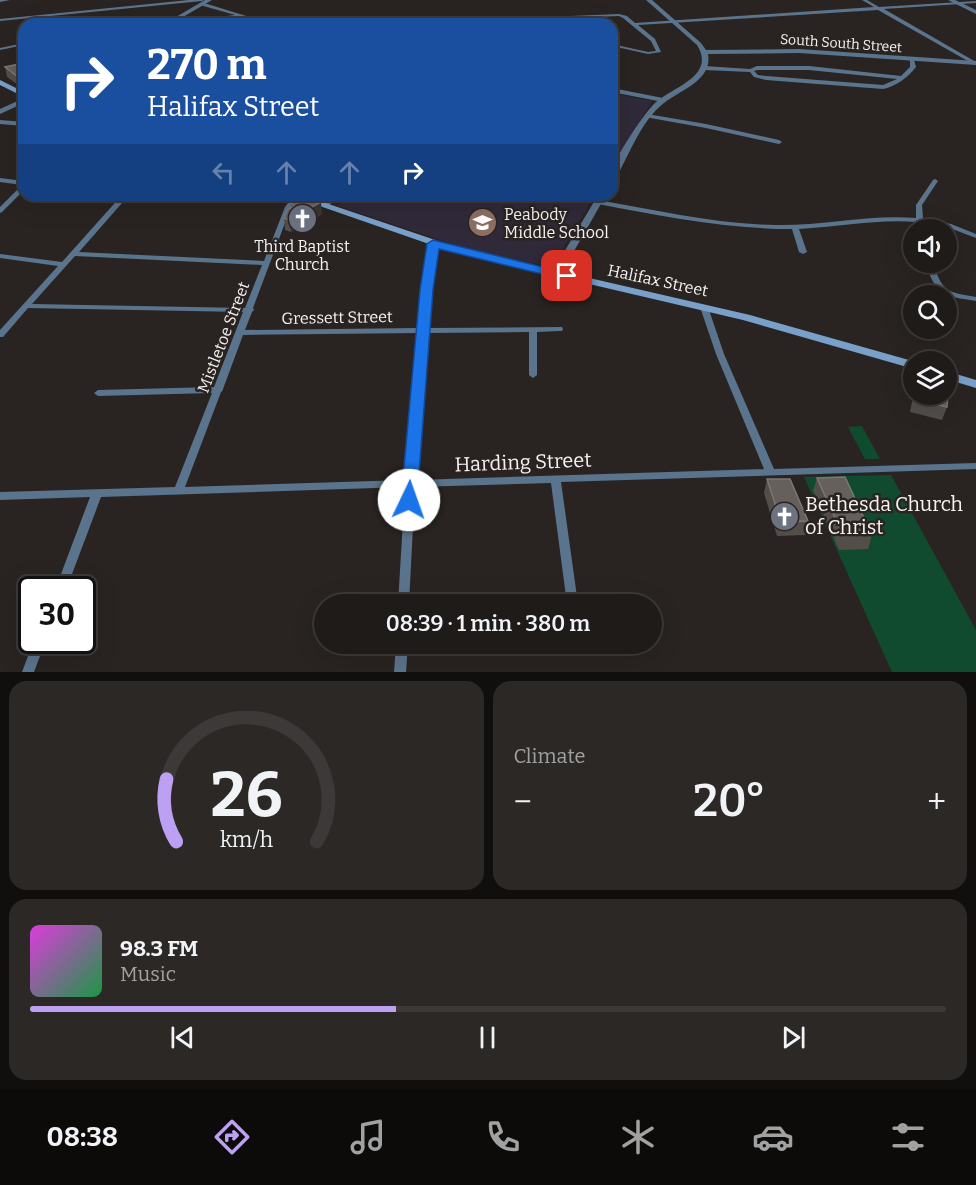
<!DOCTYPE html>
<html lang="en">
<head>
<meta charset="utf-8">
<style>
	body { margin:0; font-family:Bitter,serif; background:#2c2826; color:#f1f3f6; height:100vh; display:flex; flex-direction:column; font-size:22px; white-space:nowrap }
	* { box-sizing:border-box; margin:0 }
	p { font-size:20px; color:#a1a1a2 }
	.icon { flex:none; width:33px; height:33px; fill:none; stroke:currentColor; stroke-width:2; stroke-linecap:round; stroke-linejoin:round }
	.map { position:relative; height:672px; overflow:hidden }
	.panel { display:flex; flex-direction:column; gap:9px; padding:9px; background:#110f0e; flex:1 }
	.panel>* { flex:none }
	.banner { position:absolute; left:18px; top:18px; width:600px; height:183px; border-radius:18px; box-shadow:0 6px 24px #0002,0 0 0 2px #3c3938; background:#1a4fa0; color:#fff; overflow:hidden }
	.fabs { position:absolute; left:903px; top:219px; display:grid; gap:12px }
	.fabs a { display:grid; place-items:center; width:54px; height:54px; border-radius:50%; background:#1f1b19; box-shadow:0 6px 24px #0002,0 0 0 2px #3c3938; font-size:30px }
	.speed { position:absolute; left:18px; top:576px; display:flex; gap:12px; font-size:30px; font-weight:700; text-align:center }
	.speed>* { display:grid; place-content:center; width:78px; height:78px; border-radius:50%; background:#1f1b19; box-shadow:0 6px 24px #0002,0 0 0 2px #3c3938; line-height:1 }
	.speed .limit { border:3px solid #111; border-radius:9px; background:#fff; color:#111 }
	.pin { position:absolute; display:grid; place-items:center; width:51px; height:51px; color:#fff; margin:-26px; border-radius:12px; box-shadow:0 3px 9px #0006 }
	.me { position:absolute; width:66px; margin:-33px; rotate:3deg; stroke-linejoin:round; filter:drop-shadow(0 0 4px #0008) }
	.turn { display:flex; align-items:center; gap:21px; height:126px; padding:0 30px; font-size:27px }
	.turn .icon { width:78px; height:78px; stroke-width:2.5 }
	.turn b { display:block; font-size:42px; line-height:51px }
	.lanes { display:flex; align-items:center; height:57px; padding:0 30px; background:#0003; justify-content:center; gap:30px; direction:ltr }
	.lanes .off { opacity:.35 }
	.big { font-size:45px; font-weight:600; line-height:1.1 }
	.panel .tile { flex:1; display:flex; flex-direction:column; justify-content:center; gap:9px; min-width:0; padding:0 21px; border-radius:18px; background:#2c2826 }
	.panel .dial { align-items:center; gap:0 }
	.dial svg { height:156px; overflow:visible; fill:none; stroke:#3c3938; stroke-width:7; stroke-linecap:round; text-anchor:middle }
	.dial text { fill:#f1f3f6; stroke:none }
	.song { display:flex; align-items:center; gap:18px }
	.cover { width:72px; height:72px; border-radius:9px; background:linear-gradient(135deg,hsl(300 70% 55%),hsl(140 70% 35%)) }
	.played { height:6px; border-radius:3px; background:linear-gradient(90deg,#bca0f2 40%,#3c3938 40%) }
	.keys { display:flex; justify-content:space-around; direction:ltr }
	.heat { display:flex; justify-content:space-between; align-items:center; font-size:33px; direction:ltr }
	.panel .tiles { flex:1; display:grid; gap:9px; grid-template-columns:1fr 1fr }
	.tile:last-child { grid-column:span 2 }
	.trip { position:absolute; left:314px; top:594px; width:348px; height:60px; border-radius:30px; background:#1f1b19; box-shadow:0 6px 24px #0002,0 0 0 2px #3c3938; font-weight:600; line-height:60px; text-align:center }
	.dock { display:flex; height:96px; justify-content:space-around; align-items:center; background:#0c0b0a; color:#a1a1a2 }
	.dock .icon { width:42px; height:42px }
	.dock .current { color:#bca0f2 }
	.dock b { font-size:27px; color:#f1f3f6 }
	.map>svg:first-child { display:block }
	.education { fill:#302939 }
	.green { fill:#104b2f }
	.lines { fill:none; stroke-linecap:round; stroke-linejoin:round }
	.minor { fill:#5b748d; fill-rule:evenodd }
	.tertiary { fill:#5b748d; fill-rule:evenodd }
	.secondary { fill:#79a0c9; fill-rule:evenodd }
	.wall { fill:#534e4a }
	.shaded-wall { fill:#3b3632 }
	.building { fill:#65605c; stroke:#7c7773; stroke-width:1.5 }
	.route { fill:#1a73e8; stroke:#114b97; stroke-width:1.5 }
	.labels { text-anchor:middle; stroke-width:5; stroke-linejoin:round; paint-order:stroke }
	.far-street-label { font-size:14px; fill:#f6f2f0; stroke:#292421 }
	.poi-label { font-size:16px; fill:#f6f2f0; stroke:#292421; text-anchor:start }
	.street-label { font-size:16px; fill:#f6f2f0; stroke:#292421 }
	.near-street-label { font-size:20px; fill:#f6f2f0; stroke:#292421 }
	.near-poi-label { font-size:20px; fill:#f6f2f0; stroke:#292421; text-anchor:start }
</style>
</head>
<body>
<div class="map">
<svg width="976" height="672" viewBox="0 0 976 672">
	<rect width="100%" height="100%" fill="#292421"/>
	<path class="education" d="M612 93 652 101 612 167Z
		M349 195H595L552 267 477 252 338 206Z"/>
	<path class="green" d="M862 426 880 459H865L848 427Z
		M891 475 976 630V672H892L804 477Z"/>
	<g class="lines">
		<path class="minor" d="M0 0H10L0 2Z
			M189 0H204L202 1 0 21V19Z
			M862 0H867L879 7 976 1V3L884 9 976 62V64H973L878 10 638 25 655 39 661 52 648 54 612 46V44L648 52 656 51 651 41 623 18 619 16 520 20 518 19 520 18 619 14 627 16 635 23 874 7Z
			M200 3H204L272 24H265L240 17 182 24H168L170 23 235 15 200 5Z
			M24 43V45L0 50V48Z
			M910 59 914 60 916 67C907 78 897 86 883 89L766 80 754 77 750 72 704 70 701 68 704 66 750 69 757 66H809L901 76 910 67ZM758 70H809L897 79 883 85 766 76 758 75 754 71Z
			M612 88 663 98 666 100 663 102 612 92Z
			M647 114 706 124 779 140 782 142 779 144 706 128 645 117 644 116Z
			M0 120 24 122V126L0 124Z
			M0 178 24 181V190L2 212 0 213V207L22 185 0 182Z
			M935 179 938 181 922 205 923 218 951 224 976 234V238L947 227 923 222V230H916V222C877 219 838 227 799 229L807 252 803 254 799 252 792 229C726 229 662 216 598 204L595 202 598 200C656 210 715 224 775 225 822 226 869 214 916 218V205L933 180Z
			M122 195H129L79 252 264 261 285 207 294 195H300V196L291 207 253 308 254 310 252 312 245 330 419 328 422 290 429 244 433 242 437 244 430 290 427 328 562 327 563 329 562 331H559L537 332V375L533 378 529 375V332L427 333 415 480 764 469 716 354 700 307 704 305 708 307 724 354 774 469 976 463V469L561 482 578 604H567L551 483 415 487 409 604H398L405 487 101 497 66 590H55L90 497 0 500V492L175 487 212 393 98 396 94 393 98 390 214 387 243 312 28 308 3 337H0V330L58 266 0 258V254L62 262ZM75 256 262 265 245 308 32 304ZM418 333 405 480 185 487 221 392 223 390V389L243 335Z
			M333 195H340L327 207H323V205Z
			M925 262H933C942 292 947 292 976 297V301C944 296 936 296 925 262Z
			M34 640H46L34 672H22Z
			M396 644H408L406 672H394Z"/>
		<path class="tertiary" d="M205 0H212L171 24H164Z
			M646 0H652L701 43 706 50 799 49 976 61V65L799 53 708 54C713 80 680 90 664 103 641 121 630 153 616 178L612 180C612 177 611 174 612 171 615 157 643 115 654 104 671 87 717 77 697 45Z
			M948 0H955L976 10V14Z
			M24 98V103L0 114V109Z
			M598 195H606L561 274 559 276H553L551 274Z"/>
		<path class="secondary" d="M0 80 24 92V97L0 85Z
			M288 195H302L459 248 750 315 916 362H914V369L743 320 452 252Z
			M946 371 976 380V388L946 379Z"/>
	</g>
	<path class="wall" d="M24 63V86L21 87 7 77 5 67Z
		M291 203 322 214 291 232 285 230 284 218 292 207Z
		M914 392V394H946L947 407 942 420 910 412Z
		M817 478 872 535 868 549 839 550 813 491Z
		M767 479 808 521 805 535 777 536 764 493Z"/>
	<path class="shaded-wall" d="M24 76V86L21 87 18 77Z
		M321 202 322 214 291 232 289 220Z"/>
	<path class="building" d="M24 63V76L18 77 5 67Z
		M303 196 321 202 289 220 284 218 288 209 295 206 291 203Z
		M946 373 950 374 947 407 915 399 916 394H946Z
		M845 477 872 535 843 536 817 478Z
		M767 479H790L808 521 781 522Z"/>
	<path class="route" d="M433 240 571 274 573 276 567 280 439 249 433 290 417 500 415 505H403L401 500 420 290 427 244Z"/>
	<defs>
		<symbol id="church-disc" viewBox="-11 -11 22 22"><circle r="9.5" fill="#6b7280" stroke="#292421"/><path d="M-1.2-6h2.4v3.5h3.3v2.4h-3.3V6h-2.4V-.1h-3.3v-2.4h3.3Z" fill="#fff"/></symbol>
		<symbol id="school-disc" viewBox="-11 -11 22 22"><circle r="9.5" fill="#8d6e63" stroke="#292421"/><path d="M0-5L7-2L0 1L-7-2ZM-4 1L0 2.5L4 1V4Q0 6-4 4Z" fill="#fff"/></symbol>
	</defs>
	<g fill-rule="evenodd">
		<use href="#church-disc" x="286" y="202" width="33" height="33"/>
		<use href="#school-disc" x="466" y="206" width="33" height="33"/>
		<use href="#church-disc" x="768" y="500" width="33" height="33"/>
	</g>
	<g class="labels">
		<g class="far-street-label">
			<text transform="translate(841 43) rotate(4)" y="5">South South Street</text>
		</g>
		<g class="poi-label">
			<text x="504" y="220">Peabody<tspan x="504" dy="18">Middle School</tspan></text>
			<text x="302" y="252" text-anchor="middle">Third Baptist<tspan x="302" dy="18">Church</tspan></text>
		</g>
		<g class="street-label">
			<text transform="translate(658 280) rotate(12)" y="6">Halifax Street</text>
			<text transform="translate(337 317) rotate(-1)" y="6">Gressett Street</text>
			<text transform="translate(223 337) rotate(-69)" y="6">Mistletoe Street</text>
		</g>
		<g class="near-street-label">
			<text transform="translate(523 462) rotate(-2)" y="7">Harding Street</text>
		</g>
		<g class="near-poi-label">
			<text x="805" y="511">Bethesda Church<tspan x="805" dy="23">of Christ</tspan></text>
		</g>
	</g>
</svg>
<div class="fabs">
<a><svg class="icon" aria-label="sound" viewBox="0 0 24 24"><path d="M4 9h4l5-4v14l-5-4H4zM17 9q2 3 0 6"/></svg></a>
<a><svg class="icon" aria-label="search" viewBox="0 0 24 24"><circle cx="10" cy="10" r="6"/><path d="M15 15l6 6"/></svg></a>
<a><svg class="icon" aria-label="layers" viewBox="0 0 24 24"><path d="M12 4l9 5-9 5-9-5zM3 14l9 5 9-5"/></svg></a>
</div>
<div class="speed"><div class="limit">30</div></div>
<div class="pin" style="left:567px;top:276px;background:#d93025"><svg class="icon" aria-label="arrive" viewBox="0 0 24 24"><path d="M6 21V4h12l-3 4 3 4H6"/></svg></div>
<svg class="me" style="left:409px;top:500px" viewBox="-20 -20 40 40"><circle r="19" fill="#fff"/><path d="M0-13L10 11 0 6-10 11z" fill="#1a73e8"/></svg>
<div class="trip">08:39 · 1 min · 380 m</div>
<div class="banner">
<div class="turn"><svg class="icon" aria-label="right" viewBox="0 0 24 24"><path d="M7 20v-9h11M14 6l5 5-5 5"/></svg><div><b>270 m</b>Halifax Street</div></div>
<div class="lanes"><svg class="icon off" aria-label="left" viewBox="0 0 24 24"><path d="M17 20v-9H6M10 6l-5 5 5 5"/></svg><svg class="icon off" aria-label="ahead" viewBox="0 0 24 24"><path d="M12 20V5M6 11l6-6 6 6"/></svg><svg class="icon off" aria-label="ahead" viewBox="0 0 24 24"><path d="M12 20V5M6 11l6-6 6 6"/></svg><svg class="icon" aria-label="right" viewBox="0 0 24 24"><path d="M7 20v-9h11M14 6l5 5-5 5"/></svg></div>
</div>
</div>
<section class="panel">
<div class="tiles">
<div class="tile dial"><svg viewBox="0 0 100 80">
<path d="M14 69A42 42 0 1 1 86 69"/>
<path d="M14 69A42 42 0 0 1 9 37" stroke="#bca0f2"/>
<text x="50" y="56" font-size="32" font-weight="700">26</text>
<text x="50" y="72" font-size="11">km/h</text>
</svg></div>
<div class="tile"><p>Climate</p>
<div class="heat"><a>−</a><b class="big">20°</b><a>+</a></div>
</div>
<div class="tile">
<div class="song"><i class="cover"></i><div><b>98.3 FM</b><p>Music</p></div></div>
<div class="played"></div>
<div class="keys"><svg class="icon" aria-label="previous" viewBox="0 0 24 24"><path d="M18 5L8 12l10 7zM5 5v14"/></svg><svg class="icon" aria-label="pause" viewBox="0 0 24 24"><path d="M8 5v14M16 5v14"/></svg><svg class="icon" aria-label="next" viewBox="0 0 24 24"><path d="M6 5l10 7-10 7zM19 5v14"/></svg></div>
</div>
</div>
</section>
<nav class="dock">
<b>08:38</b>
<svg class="icon current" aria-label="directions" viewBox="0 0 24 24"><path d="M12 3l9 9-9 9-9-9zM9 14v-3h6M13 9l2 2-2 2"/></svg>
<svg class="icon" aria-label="music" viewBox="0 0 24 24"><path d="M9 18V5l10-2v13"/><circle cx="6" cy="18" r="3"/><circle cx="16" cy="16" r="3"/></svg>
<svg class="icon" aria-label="phone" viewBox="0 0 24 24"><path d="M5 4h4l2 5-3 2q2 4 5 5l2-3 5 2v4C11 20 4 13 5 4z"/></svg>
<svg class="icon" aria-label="climate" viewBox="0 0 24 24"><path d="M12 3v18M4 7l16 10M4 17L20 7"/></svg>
<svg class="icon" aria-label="car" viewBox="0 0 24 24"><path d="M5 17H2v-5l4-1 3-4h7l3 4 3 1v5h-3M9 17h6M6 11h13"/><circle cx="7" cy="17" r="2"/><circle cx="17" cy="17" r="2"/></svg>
<svg class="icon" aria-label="filters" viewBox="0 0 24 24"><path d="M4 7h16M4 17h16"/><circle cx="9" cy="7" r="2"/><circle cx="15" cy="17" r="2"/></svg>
</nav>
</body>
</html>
